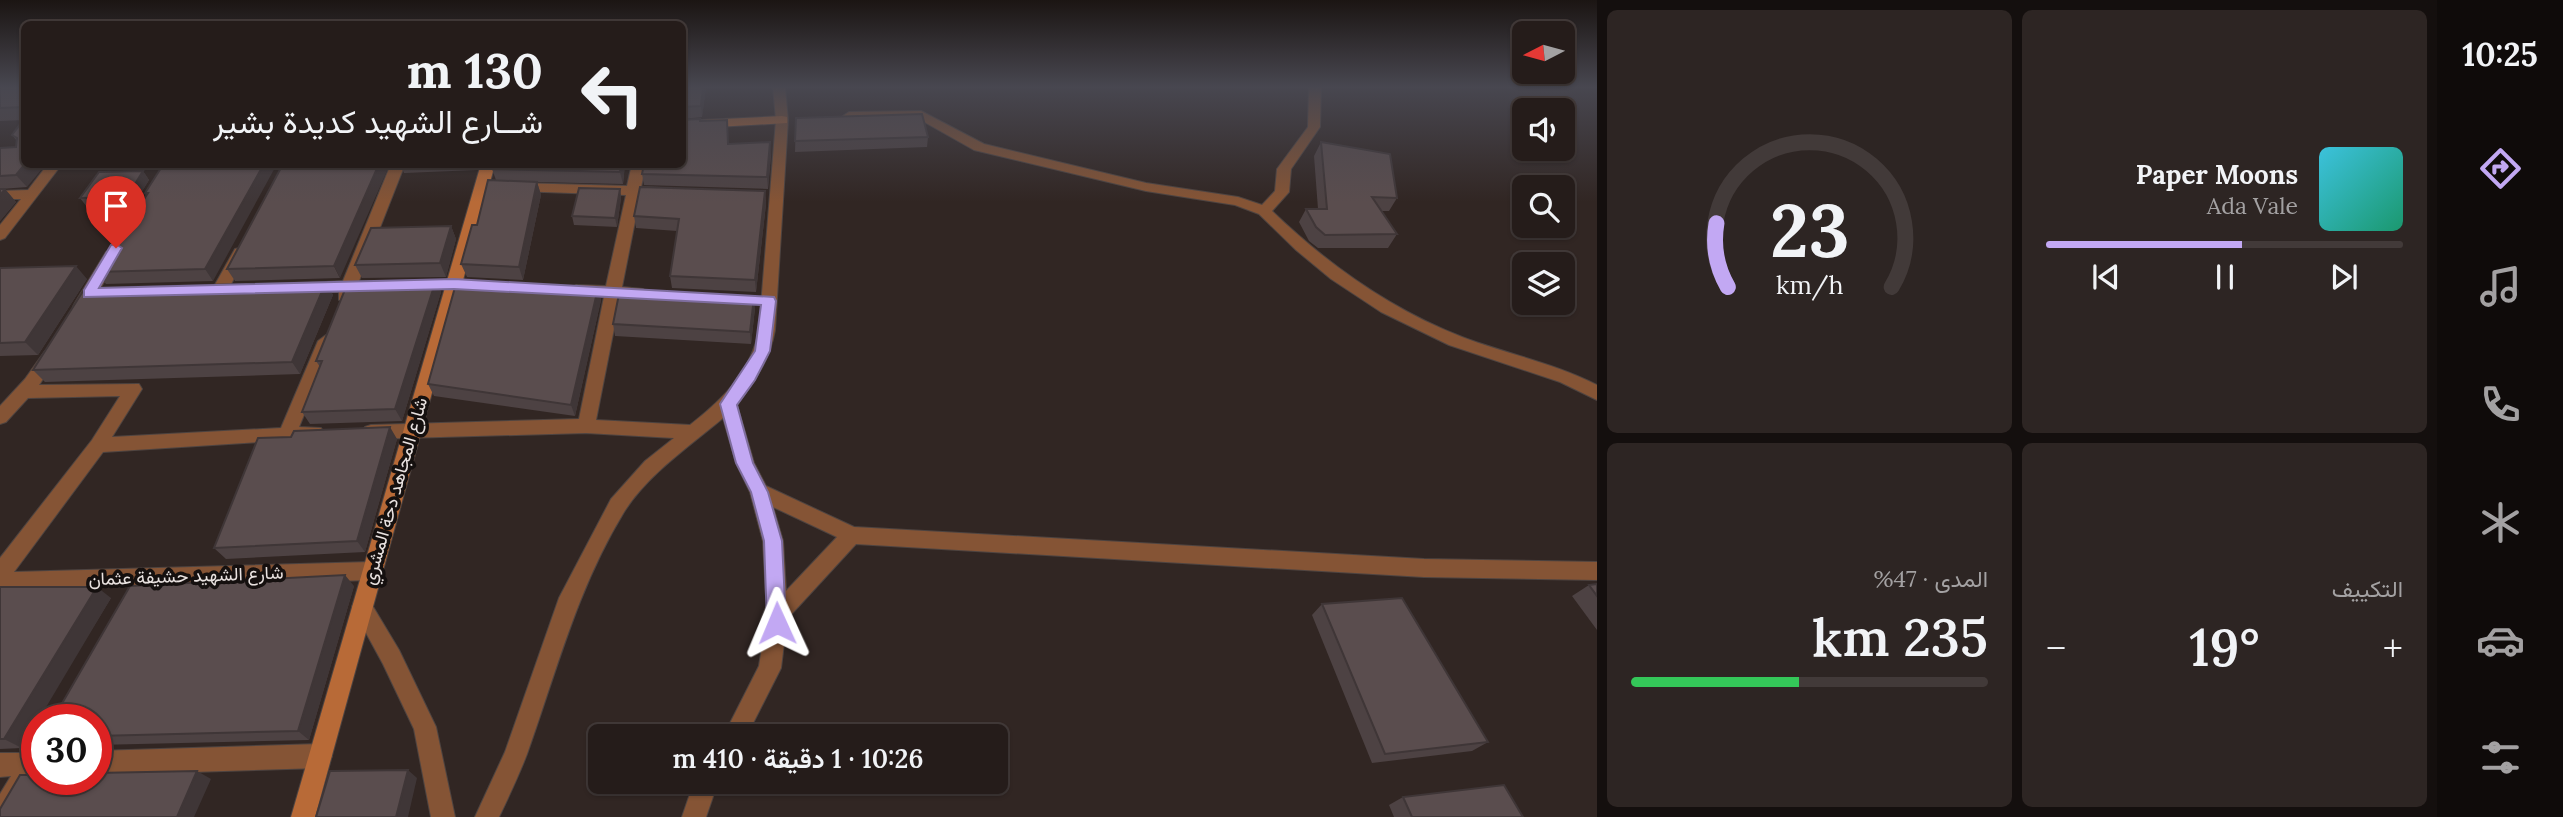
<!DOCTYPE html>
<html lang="ar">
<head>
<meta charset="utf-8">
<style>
	body { margin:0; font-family:Lora,Vazirmatn,serif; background:#2d2523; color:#f1f3f6; direction:rtl; height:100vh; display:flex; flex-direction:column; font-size:26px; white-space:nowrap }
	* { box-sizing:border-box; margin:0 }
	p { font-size:23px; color:#a3a1a2 }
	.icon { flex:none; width:38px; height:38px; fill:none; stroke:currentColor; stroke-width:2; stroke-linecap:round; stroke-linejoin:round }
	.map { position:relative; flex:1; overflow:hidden; direction:ltr }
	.sheet { display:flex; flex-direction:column; gap:10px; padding:10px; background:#140f0e; width:840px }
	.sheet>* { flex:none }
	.guide { position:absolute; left:21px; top:21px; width:665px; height:147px; border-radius:10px; box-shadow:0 2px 5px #0004,0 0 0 2px #423a39; direction:rtl; background:#251c1a; color:#f1f3f6; overflow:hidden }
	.needle { width:46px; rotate:264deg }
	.fabs { position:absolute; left:1512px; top:21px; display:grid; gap:14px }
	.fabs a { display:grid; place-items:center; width:63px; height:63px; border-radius:10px; background:#251c1a; box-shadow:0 2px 5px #0004,0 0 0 2px #423a39; font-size:35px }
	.speed { position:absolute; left:21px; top:704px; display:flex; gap:14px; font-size:35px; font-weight:700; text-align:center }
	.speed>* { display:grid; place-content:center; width:91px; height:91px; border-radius:50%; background:#251c1a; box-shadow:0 2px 5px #0004,0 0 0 2px #423a39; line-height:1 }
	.speed .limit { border:10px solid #d22; background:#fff; color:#111 }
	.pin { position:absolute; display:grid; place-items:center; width:60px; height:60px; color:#fff; margin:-72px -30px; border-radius:50% 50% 50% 0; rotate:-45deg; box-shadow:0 0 7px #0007 }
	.pin .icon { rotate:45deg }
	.me { position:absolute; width:77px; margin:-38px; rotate:359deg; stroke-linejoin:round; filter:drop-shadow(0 0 5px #0008) }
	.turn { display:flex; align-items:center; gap:24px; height:147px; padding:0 28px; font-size:32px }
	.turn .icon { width:91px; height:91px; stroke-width:2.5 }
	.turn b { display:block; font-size:49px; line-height:60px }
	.big { font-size:52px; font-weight:600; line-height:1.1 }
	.sheet .card { flex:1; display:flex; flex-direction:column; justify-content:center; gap:10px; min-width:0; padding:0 24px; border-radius:10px; background:#2d2523 }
	.sheet .dial { align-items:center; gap:0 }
	.dial svg { height:182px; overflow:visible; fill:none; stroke:#423a39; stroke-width:7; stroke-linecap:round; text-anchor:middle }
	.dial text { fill:#f1f3f6; stroke:none }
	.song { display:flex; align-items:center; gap:21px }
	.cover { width:84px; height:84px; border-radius:10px; background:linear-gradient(135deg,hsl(190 70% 55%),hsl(160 70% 35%)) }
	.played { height:7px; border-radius:4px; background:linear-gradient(90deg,#c2a8f3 55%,#423a39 55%) }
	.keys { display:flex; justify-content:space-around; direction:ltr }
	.heat { display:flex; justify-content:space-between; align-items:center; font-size:38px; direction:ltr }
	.charge { height:10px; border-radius:5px; background:linear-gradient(90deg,#34c759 47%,#423a39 0) }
	.sheet .tiles { flex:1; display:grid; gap:10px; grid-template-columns:repeat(2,1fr) }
	.trip { position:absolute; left:588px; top:724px; width:420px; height:70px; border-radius:10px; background:#251c1a; box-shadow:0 2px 5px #0004,0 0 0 2px #423a39; font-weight:600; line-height:70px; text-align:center; direction:rtl }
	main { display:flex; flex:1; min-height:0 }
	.tabs { display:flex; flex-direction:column; width:126px; justify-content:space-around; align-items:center; background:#0f0b0a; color:#a3a1a2 }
	.tabs .icon { width:49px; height:49px }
	.tabs .current { color:#c2a8f3 }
	.tabs b { font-size:32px; color:#f1f3f6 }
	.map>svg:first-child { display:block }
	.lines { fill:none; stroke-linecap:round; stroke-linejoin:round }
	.street-casing { stroke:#4e4441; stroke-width:2 }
	.secondary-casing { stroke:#4e4441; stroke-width:2 }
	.street { fill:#855435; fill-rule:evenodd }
	.secondary { fill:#b86a37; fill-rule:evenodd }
	.wall { fill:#4d4243 }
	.shaded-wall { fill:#3f3637 }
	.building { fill:#5a4d4e; stroke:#3f3637; stroke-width:2 }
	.route { fill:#c2a8f3; stroke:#7e6d9e; stroke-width:2 }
	.labels { text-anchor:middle; stroke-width:7; stroke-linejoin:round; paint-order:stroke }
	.street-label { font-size:18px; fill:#e9e2e0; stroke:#15100f }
</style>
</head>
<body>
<main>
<nav class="tabs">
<b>10:25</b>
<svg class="icon current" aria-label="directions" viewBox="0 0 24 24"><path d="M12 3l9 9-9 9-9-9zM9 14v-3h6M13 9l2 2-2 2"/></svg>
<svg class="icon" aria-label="music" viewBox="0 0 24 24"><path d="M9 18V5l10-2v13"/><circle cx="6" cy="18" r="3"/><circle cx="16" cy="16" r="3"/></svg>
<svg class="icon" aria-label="phone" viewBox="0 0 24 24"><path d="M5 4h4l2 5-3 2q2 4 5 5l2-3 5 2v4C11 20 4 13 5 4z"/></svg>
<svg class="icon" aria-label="climate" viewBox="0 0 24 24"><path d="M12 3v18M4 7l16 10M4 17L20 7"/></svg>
<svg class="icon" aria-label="car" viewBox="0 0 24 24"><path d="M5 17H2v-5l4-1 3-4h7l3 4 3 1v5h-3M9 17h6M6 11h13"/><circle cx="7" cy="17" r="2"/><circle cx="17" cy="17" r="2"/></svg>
<svg class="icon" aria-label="filters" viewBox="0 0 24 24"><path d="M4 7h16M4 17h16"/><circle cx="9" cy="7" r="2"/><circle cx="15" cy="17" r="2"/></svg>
</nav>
<section class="sheet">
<div class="tiles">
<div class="card">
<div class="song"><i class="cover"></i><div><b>Paper Moons</b><p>Ada Vale</p></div></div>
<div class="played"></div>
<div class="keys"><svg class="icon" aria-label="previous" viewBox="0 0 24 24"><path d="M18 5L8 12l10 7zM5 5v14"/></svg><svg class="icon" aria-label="pause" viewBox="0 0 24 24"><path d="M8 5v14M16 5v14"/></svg><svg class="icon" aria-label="next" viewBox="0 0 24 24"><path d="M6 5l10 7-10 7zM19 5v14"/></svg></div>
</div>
<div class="card dial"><svg viewBox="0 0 100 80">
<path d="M14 69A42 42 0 1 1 86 69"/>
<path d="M14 69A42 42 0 0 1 9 41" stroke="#c2a8f3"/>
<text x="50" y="56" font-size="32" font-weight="700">23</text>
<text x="50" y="72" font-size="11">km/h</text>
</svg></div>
<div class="card"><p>التكييف</p>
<div class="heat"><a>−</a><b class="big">19°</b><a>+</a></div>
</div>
<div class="card"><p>المدى · 47%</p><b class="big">235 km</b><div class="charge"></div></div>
</div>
</section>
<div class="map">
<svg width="1597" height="817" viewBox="0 0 1597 817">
	<rect width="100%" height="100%" fill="#312623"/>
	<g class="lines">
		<defs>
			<path id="street" d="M773 87H785L788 120 775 330C770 359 755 381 737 405L754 463 766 486 854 527 1424 559 1597 562V580L1424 577 856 544 787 619 781 668 746 737H723L759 666 767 615 763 541 750 492 736 463 723 418C690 446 648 474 624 512 577 589 557 670 527 754 519 775 509 796 499 817H475L505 752 559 598 611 499 645 461 674 438 586 433 371 439 365 437 362 432 365 427 371 425 579 419 604 297 576 295 568 290 576 285 606 286 626 195 517 191 510 187 517 183 627 186 632 164H646L641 187 661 188 668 192 661 196H640L622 287 643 289 651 294 643 299 620 298 596 420 690 425C723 399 751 372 759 330L776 120ZM773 507 837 537 786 591 783 541Z
				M1309 87H1321L1320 127 1291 169 1289 192 1272 211C1327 264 1390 309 1462 337 1507 354 1554 363 1597 385V400L1560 382 1449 345 1381 312 1331 279 1296 250 1259 214 1235 205 1146 191 974 150 919 119 849 120 843 116 849 112 921 111 984 144 1146 183 1238 197 1262 205 1275 191 1277 169 1308 127Z
				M48 164H62L5 238 0 240V225L21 199H0V191L28 190Z
				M391 164H405L359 281 375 282 378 286 375 290 354 292 351 300H339V292H301L299 288 301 284 307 283 343 281Z
				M240 248 247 253 228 290 226 294H214L212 290 235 249Z
				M111 251 119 256 87 311H75L73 307 75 303 106 252Z
				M326 335 334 341 299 427 321 428 324 433 321 438 103 452 14 572 371 562 378 565 381 571 378 577 371 580 0 590V558L92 440 120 396 28 398 6 422 0 424V406L25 379 45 351 51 349 59 355 39 385 139 384 142 389 112 437 281 428 318 341Z
				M362 597 369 600 399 650 436 727 455 817H431L414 729 383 664 352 607 355 600Z
				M37 743V777L13 817H0V794L11 776 0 777V753H25L29 746Z
				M320 744 328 748 332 756 328 764 320 768 96 775V751Z
				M694 782H718L706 817H682Z"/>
			<path id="secondary" d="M782 116 787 117V123L682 129V121Z
				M481 164H495L315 817H291Z"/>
		</defs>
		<use href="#street" class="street-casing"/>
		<use href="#secondary" class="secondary-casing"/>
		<use href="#street" class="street"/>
		<use href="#secondary" class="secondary"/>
	</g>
	<path class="wall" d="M0 87H24V164L27 187 1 189H5L16 202 0 221V148L16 147 17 141 12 135 24 120 0 121Z
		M682 87H706L702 117 682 119Z
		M796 118 928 137 927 147 795 152Z
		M700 121 729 144 771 154 768 189 644 185 642 174Z
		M1321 142 1397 198 1389 211H1381L1397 234 1388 248H1318L1309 241 1299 222 1306 209H1318L1314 156Z
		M283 164 340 278 235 281 227 269Z
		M400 164H478L477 170 404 173Z
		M493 164H625L623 184 537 182 541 195 523 280 467 277 461 264 496 180 492 169Z
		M165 167 213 281 106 284 96 272 146 196 145 193Z
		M143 171 149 180 133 206 87 207 80 198Z
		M620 189 621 198 617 227 574 225 572 216Z
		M765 191 766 204 756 292 672 288 670 276 677 231 636 228 634 216Z
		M451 226 456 239 446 277 362 278 355 265Z
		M0 268 87 279 38 355 0 356Z
		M436 280 441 292 402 421 310 424 302 412 320 367 316 361Z
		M326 282 333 295 300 374 45 382 33 370Z
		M598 288 601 300 575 416 434 396 428 384Z
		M755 308 751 344 615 336 613 324Z
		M291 437 397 439 365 552 226 559 214 548Z
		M1597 584V630L1572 596 1589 585Z
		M354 586 309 740 96 745V719Z
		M0 587 111 598 37 719V723L22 748 0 749Z
		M1322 604 1488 742 1472 751 1372 763 1312 615Z
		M1403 797 1523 817H1394L1389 805Z"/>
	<path class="shaded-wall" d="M703 87H706L702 117 701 106Z
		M770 142 771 154 768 189 767 177Z
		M25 164H46L27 187 16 175Z
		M264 164H277L213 281 205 269Z
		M379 164H390L340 278 334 266Z
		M621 164H625L623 184 620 172Z
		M143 171 149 180 133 206 127 197Z
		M537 182 541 195 523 280 519 267Z
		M5 189 16 202 0 221V195Z
		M620 189 621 198 617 227 615 218Z
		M765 191 766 204 756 292 755 280Z
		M451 226 456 239 446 277 440 263Z
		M76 266 87 279 38 355 25 342Z
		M436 280 441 292 402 421 395 409Z
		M326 282 333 295 300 374 292 362Z
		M598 288 601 300 575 416 571 405Z
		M754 297 755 308 751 344 750 332Z
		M390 427 397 439 365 552 357 541Z
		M345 575 354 586 309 740 298 731Z
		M97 587 111 598 39 719H37V723L22 748 4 739Z
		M408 770 417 778 408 817H396Z
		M197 771 211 779 194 817H177Z"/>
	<path class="building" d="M0 87H24V107L0 108Z
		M682 87H703L701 106 682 107Z
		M922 114 928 137 795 141 796 118Z
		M24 119 25 164 16 175 0 176V148L16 147 17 138 12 135Z
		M700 119V121L727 120 728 144 770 142 767 177 642 174 644 164H682V120Z
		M1321 142 1390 154 1397 198 1372 197 1397 234 1325 235 1316 227 1306 209H1327Z
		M167 164H264L205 269 96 272 148 193H145L161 168 165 167Z
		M283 164H379L334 266 227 269Z
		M493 164H621L620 172 492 169Z
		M143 171 127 197 80 198 99 172Z
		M488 180 537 182 519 267 461 264 472 225H477Z
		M640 187 765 191 755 280 670 276 679 219 634 216Z
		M579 188 620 189 615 218 572 216Z
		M0 189H5L0 195Z
		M451 226 440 263 355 265 371 228Z
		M76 266 25 342 0 343V268Z
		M436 280 395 409 302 412 322 361H316L348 282Z
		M457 280 598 288 571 405 428 384Z
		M326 282 292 362 33 370 85 288Z
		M620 289 754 297 750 332 613 324Z
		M390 427 357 541 214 548 258 438 291 437 294 431Z
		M345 575 298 731 96 736V719H53L130 586Z
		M1597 584V596L1589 585Z
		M0 587H97L4 739H0Z
		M1402 598 1488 742 1385 754 1322 604Z
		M408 770 396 817H316L330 771Z
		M197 771 177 817H0V809L20 775H37V779H96V773Z
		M1504 785 1523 817H1412L1403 797Z"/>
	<linearGradient id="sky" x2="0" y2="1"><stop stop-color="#1b1513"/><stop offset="0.43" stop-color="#484750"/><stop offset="1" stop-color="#484750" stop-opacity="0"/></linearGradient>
	<rect width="1597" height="202" fill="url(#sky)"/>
	<path class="route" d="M116 244 122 248 99 288 454 279 774 297 776 301 770 351 755 380 737 405 753 463 768 492 782 541 786 623 783 629 777 632 770 629 767 623 764 541 751 492 736 463 720 404 755 351 761 305 454 289 84 297V290L111 245Z"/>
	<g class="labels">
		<g class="street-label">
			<text transform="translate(395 491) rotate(-74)" y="6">شارع المجاهد دحة المشري</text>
			<text transform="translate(186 576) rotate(-2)" y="6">شارع الشهيد حشيفة عثمان</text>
		</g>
	</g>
</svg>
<div class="fabs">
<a><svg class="needle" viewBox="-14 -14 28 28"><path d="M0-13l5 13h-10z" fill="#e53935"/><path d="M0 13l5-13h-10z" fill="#a3a1a2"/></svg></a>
<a><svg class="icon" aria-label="sound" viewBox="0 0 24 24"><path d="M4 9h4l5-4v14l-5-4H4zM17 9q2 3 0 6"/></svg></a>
<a><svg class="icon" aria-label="search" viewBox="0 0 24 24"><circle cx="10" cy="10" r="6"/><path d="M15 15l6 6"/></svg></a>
<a><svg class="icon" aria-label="layers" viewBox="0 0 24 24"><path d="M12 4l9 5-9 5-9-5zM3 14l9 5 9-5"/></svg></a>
</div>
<div class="speed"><div class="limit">30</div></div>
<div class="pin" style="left:116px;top:248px;background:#d93025"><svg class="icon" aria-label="arrive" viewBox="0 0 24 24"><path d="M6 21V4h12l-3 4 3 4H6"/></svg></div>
<svg class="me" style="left:777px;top:623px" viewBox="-20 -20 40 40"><path d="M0-17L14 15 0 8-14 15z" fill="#c2a8f3" stroke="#fff" stroke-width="4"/></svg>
<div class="trip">10:26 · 1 دقيقة · 410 m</div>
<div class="guide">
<div class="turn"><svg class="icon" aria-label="left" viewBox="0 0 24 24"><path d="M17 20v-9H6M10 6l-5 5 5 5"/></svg><div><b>130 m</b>شــارع الشهيد كديدة بشير</div></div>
</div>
</div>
</main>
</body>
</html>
